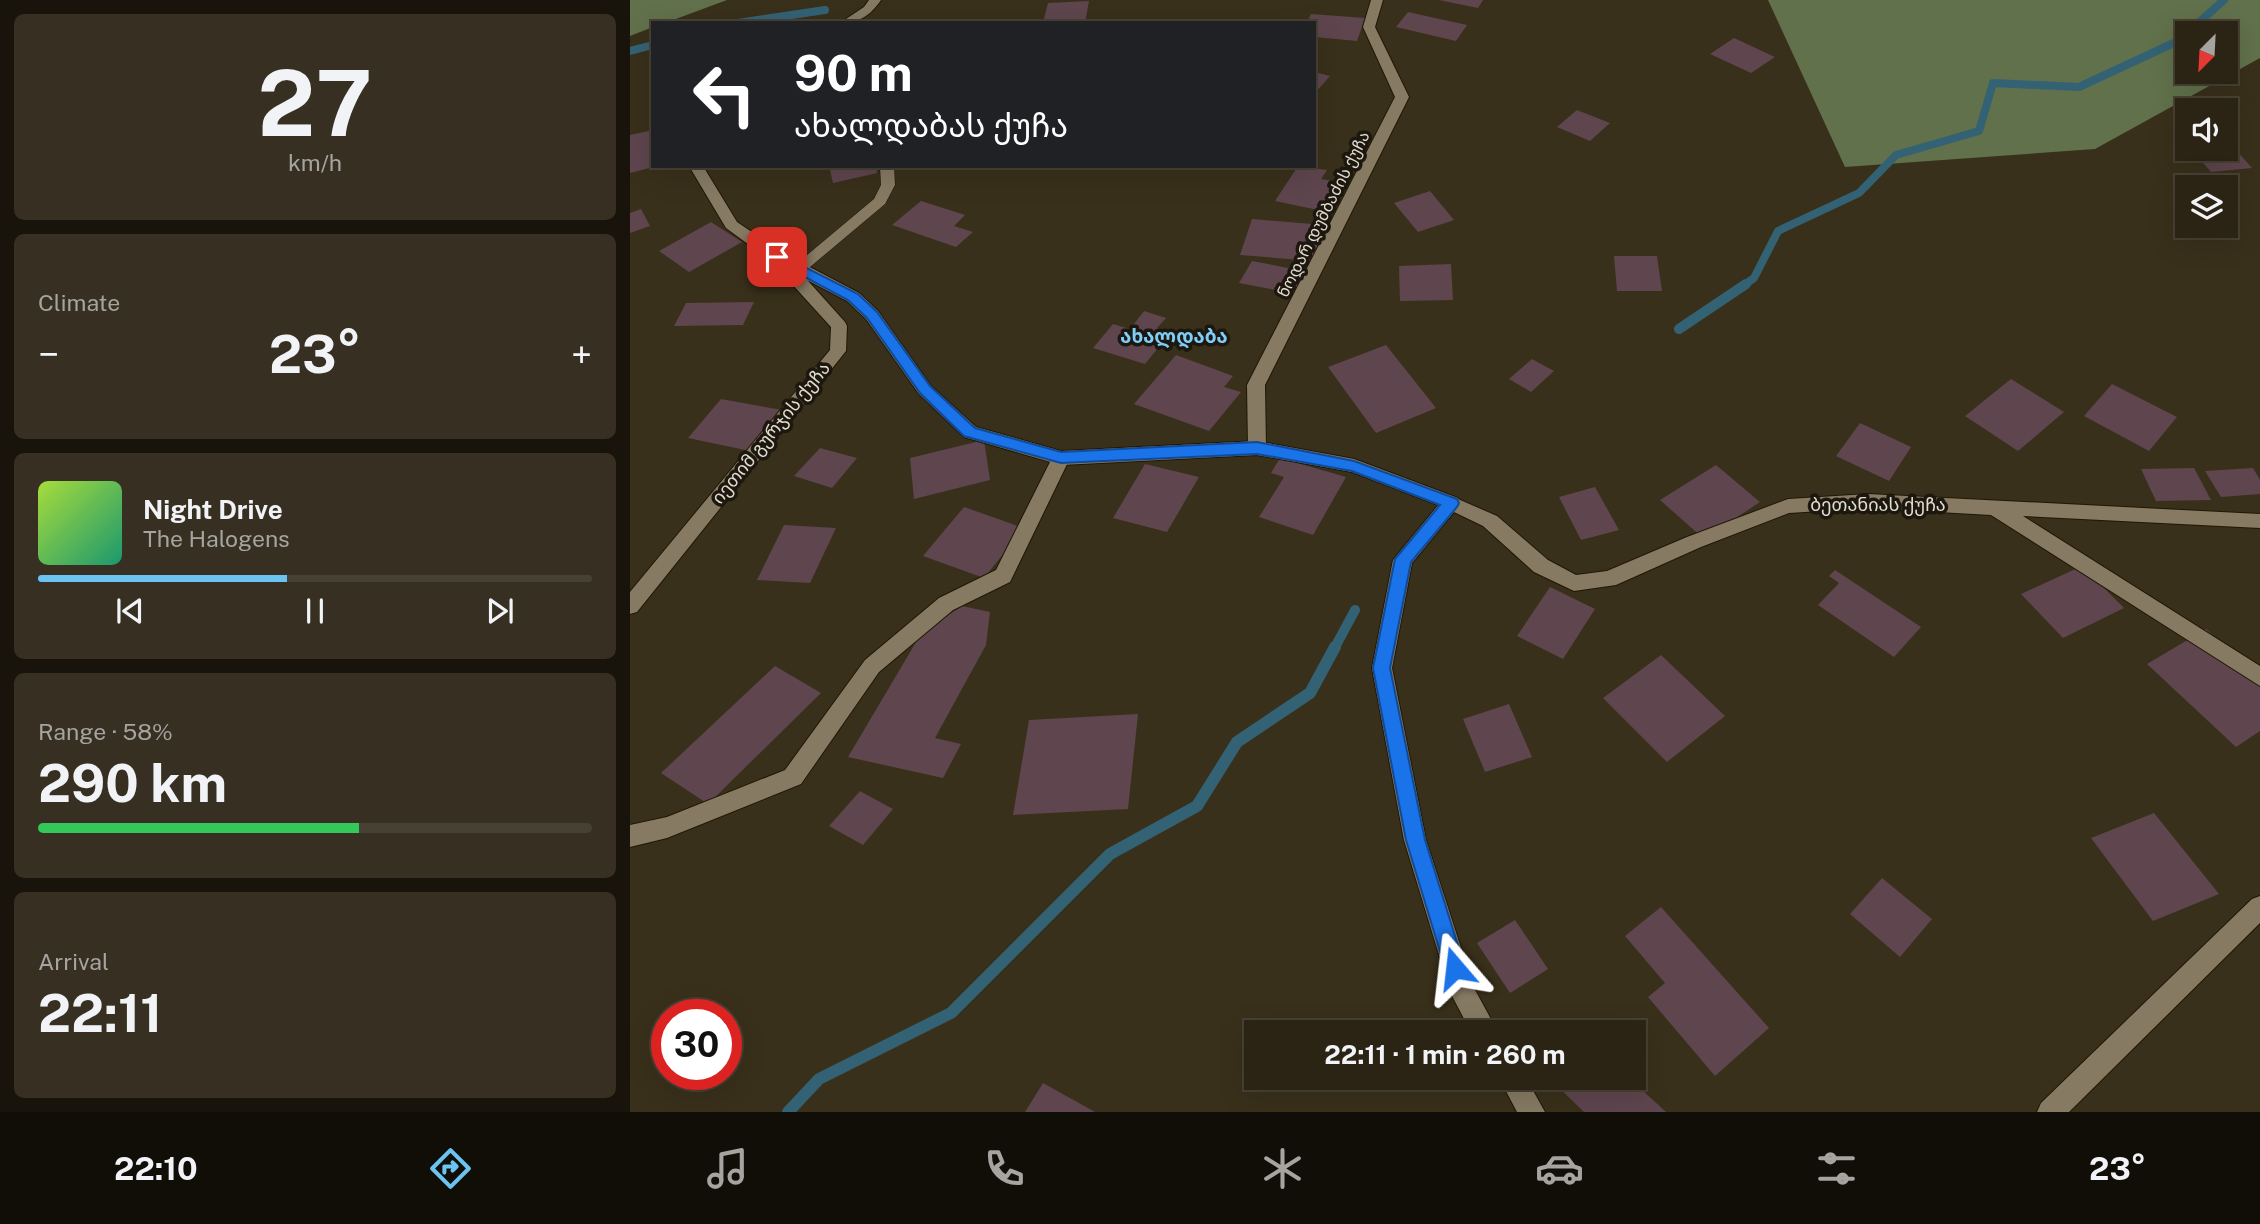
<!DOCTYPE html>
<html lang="en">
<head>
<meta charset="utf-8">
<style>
	body { margin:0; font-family:"Public Sans","Noto Sans Georgian",sans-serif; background:#373022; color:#f1f3f6; height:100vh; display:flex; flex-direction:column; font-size:26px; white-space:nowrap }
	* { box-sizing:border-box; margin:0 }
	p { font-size:23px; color:#a6a4a0 }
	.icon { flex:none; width:38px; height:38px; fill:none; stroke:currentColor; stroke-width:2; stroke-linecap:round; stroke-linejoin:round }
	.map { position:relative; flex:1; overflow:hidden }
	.side { display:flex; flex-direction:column; gap:14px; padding:14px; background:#18140b; width:630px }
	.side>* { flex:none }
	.banner { position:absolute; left:21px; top:21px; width:665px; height:147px; border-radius:0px; box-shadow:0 7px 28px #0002,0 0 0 2px #474134; background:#202124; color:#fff; overflow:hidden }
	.needle { width:46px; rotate:204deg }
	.fabs { position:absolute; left:1545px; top:21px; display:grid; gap:14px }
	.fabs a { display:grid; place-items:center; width:63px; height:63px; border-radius:0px; background:#2b2414; box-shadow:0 7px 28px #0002,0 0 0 2px #474134; font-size:35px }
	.speed { position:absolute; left:21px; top:999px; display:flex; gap:14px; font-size:35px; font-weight:700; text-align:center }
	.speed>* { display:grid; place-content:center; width:91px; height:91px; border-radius:50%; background:#2b2414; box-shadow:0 7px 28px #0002,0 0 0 2px #474134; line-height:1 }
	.speed .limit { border:10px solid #d22; background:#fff; color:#111 }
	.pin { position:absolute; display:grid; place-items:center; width:60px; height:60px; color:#fff; margin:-30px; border-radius:14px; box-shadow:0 4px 10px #0006 }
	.me { position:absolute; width:77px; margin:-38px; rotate:343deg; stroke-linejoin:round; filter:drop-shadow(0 0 5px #0008) }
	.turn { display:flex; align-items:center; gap:24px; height:147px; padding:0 28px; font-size:32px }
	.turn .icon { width:91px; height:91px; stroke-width:2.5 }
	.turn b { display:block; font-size:49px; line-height:60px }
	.big { font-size:52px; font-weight:700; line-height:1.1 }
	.side .widget { flex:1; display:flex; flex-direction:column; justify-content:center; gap:10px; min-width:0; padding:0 24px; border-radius:10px; background:#373022 }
	.side .dial { align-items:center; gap:0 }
	.dial b { font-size:91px; line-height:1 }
	.song { display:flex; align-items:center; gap:21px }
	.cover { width:84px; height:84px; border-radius:10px; background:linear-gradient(135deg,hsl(80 70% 55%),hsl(160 70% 35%)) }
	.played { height:7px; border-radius:4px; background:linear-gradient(90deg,#6bc3f2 45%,#474134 45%) }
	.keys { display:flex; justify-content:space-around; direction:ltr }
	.heat { display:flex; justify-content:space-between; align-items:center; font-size:38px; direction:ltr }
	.charge { height:10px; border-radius:5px; background:linear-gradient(90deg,#34c759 58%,#474134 0) }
	.trip { position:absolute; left:614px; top:1020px; width:402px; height:70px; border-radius:0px; background:#2b2414; box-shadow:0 7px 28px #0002,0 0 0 2px #474134; font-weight:700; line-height:70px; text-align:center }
	.menu { display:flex; height:112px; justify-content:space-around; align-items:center; background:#110e08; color:#a6a4a0 }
	.menu .icon { width:49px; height:49px }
	.menu .on { color:#6bc3f2 }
	.menu b { font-size:32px; color:#f1f3f6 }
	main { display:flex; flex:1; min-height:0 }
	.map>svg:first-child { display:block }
	.forest { fill:#61714b; fill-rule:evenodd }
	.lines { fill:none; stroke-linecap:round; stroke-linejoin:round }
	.stream-far2 { stroke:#336275; stroke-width:8 }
	.stream-far1 { stroke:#336275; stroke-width:10 }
	.stream { stroke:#336275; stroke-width:12 }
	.building { fill:#5e454e }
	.service-casing { stroke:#211704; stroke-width:1 }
	.minor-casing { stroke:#211704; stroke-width:2 }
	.tertiary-casing { stroke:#211704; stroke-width:2 }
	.service { fill:#867a63; fill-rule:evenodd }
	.minor { fill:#867a63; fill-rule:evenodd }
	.tertiary { fill:#867a63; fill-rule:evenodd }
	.route { fill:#1a73e8; stroke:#114b97; stroke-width:2 }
	.labels { text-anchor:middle; stroke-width:7; stroke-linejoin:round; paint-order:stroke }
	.far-street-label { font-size:16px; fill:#e2dccf; stroke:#1d180f }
	.street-label { font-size:18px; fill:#e2dccf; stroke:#1d180f }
	.neighbourhood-label { font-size:19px; font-weight:bold; fill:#7ecefa; stroke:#1d180f }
</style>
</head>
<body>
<main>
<section class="side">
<div class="widget dial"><b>27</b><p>km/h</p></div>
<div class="widget"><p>Climate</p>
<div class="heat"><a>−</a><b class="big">23°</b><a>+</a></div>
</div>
<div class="widget">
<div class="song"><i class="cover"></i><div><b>Night Drive</b><p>The Halogens</p></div></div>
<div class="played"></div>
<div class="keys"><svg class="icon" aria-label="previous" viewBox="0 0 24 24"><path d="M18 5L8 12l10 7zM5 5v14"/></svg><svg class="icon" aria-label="pause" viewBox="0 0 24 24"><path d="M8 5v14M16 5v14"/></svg><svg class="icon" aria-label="next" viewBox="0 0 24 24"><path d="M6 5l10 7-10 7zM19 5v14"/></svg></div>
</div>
<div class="widget"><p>Range · 58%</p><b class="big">290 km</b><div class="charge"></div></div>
<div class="widget"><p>Arrival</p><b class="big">22:11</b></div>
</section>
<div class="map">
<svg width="1630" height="1112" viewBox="0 0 1630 1112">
	<rect width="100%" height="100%" fill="#39301b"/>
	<path class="forest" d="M0 0H97L35 23H23V27L0 36Z
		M1138 0H1630V58L1465 149 1215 167ZM1558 33H1596V72H1558Z"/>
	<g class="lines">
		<path class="stream-far2" d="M108 23 195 10
			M0 51 23 45
			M1113 286 1124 278 1148 231 1229 193 1266 155 1349 131 1363 83 1449 87 1548 41 1594 0"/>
		<path class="stream-far1" d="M1049 329 1116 284
			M704 649 725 610"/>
		<path class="stream" d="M158 1112 189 1079 321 1013 480 854 567 806 607 742 680 693 705 647"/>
	</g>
	<path class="building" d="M809 0H853L848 8Z
		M459 1 455 23H413L418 3Z
		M778 12 837 25 826 41 766 27Z
		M681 14 735 18 727 41 684 37V23H677Z
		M1104 38 1145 57 1121 73 1080 54Z
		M684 72 700 76 684 94Z
		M947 110 980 123 960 141 927 127Z
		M23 130V167L0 173V135Z
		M1596 139 1622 168 1581 172 1561 149H1596Z
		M199 166H246L247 173 203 183Z
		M668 166 697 170 691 179 716 183 698 212 645 201Z
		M800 191 824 220 788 232 764 203Z
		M291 201 335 215 324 226 343 232 326 247 262 225Z
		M11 209 20 226 0 233V213Z
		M622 219 694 225 684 261 610 255Z
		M81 222 112 242 59 272 29 251Z
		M984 256H1027L1032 291H987Z
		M622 261 679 272 667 294 609 283Z
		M821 264 823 300 770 301 769 266Z
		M124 302 113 325 44 326 56 303Z
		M514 311 536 318 527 328 541 332 515 364 463 348 483 324 500 329Z
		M756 345 806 408 746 433 698 367Z
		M546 355 603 376 594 387 611 392 579 431 504 404Z
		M902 359 924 371 901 392 879 379Z
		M1381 379 1434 412 1388 451 1335 416Z
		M1482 384 1547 417 1519 451 1454 416Z
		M91 399 152 410 120 451 58 438Z
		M1230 423 1281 447 1259 481 1206 456Z
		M354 440 360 480 284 499 280 458Z
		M190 448 227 458 202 488 164 476Z
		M650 458 716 477 683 535 629 517 654 477 641 473Z
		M515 464 569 477 537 532 483 518Z
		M1086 465 1130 502 1074 539 1030 500Z
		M1564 468 1581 500 1526 501 1511 469Z
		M1623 468 1630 480V494L1591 497 1575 471Z
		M965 487 989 530 951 540 929 497Z
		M334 507 394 528 354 578 293 556Z
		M154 525 206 528 180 583 127 580Z
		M1452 566 1494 608 1433 638 1391 594Z
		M1205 570 1291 627 1264 657 1188 605 1209 583 1199 576Z
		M920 587 965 609 933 659 887 636Z
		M332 606 360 612 356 645 305 738 331 744 313 778 218 757 292 632Z
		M1576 629 1630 677V731L1606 747 1517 664Z
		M1031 655 1095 716 1037 762 973 698Z
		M145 666 191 693 78 804 31 773Z
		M879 704 902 757 855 772 833 719Z
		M508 714 498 809 383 815 399 720Z
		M230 791 263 809 233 845 199 826Z
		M1524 813 1589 894 1523 921 1461 838Z
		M1252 878 1302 919 1270 957 1220 914Z
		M1031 907 1139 1028 1085 1076 1018 997 1035 983 995 936Z
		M885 920 918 969 880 993 847 943Z
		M919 1078H999L1036 1112H954Z
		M413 1083 465 1112H395Z"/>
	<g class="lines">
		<defs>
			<path id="service" d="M250 166H264L265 185 255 204 174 272H164V266L244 199 251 185Z"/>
			<path id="minor" d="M741 0H753L745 27 779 97 635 385 636 448 633 453H621L618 448 617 385 765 97 733 27Z
				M147 252 153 253 215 322 217 326 216 351 7 612 0 614V592L200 350 201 327 141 261 139 257 141 253Z
				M431 451 437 453 440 458 380 582 323 610 249 672 171 784 37 838 0 847V825L37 817 155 770 235 660 309 598 366 570 422 458 425 453Z
				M1238 494 1630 514V528L1393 516 1630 666V686L1361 515 1238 508 1159 513 1071 547 986 585 944 591 904 572 853 526 824 512 782 563 762 668 796 840 844 988 868 1032H841L821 994 774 840 742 668 763 560 814 498 821 496 867 516 918 560 946 575 977 571 1057 537 1158 499Z
				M1630 896V923L1439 1112H1407L1411 1103 1622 899Z
				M869 1078H896L915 1112H887Z"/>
			<path id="tertiary" d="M239 0H251C240 16 229 23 210 23L234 7Z
				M59 166H73L107 222 153 253 229 293 248 311 301 386 346 427 431 451 627 441 724 459 828 498 830 503 828 508 821 510 722 472 627 455 431 465 334 437 289 394 236 319 217 301 141 261 96 228Z"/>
		</defs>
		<use href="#service" class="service-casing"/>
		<use href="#minor" class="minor-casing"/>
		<use href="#tertiary" class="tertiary-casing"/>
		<use href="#service" class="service"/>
		<use href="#minor" class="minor"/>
		<use href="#tertiary" class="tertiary"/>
	</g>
	<path class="route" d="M147 253 228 294 247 312 300 386 345 428 431 452 627 442 724 461 827 499 829 503 827 507 781 562 760 668 795 840 835 968 832 975 825 978 818 975 815 968 776 840 743 668 765 559 810 505 722 471 627 454 431 463 334 436 290 393 237 318 218 300 143 260 141 257Z"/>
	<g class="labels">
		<g class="far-street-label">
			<text transform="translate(693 214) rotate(-63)" y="6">ნოდარ დუმბაძის ქუჩა</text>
		</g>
		<g class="street-label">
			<text transform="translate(141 433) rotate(-51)" y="6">იეთიმ გურჯის ქუჩა</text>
			<text x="1248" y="511">ბეთანიას ქუჩა</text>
		</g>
		<g class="neighbourhood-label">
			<text x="544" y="343">ახალდაბა</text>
		</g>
	</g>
</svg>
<div class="fabs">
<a><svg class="needle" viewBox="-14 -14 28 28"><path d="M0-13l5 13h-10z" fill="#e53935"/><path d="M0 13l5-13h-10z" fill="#a6a4a0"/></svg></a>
<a><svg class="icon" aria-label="sound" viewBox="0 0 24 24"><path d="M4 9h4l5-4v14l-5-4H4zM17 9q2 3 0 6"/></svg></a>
<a><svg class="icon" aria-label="layers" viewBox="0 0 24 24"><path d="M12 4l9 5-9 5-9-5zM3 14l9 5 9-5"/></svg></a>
</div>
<div class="speed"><div class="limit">30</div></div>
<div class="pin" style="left:147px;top:257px;background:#d93025"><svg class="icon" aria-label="arrive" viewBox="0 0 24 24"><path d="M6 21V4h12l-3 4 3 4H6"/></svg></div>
<svg class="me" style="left:825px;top:968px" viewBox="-20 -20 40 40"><path d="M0-17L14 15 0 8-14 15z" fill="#1a73e8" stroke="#fff" stroke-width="4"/></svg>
<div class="trip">22:11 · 1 min · 260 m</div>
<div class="banner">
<div class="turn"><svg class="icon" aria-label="left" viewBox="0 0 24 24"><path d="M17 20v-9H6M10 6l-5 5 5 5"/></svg><div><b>90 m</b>ახალდაბას ქუჩა</div></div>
</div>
</div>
</main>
<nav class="menu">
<b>22:10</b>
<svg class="icon on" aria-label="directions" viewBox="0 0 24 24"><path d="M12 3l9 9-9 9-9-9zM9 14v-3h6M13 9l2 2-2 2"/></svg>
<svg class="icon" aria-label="music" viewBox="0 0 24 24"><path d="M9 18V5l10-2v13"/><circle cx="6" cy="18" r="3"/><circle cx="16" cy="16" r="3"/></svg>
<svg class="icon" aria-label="phone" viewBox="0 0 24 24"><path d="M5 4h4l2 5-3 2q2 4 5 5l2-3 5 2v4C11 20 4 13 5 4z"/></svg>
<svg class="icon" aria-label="climate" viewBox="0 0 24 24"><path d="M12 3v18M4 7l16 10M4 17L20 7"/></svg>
<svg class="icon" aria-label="car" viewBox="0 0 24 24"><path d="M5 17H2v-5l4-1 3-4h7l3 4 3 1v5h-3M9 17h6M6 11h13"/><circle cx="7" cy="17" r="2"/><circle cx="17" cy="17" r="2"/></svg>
<svg class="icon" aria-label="filters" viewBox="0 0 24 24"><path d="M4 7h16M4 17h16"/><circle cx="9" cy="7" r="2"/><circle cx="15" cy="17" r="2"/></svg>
<b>23°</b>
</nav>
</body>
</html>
